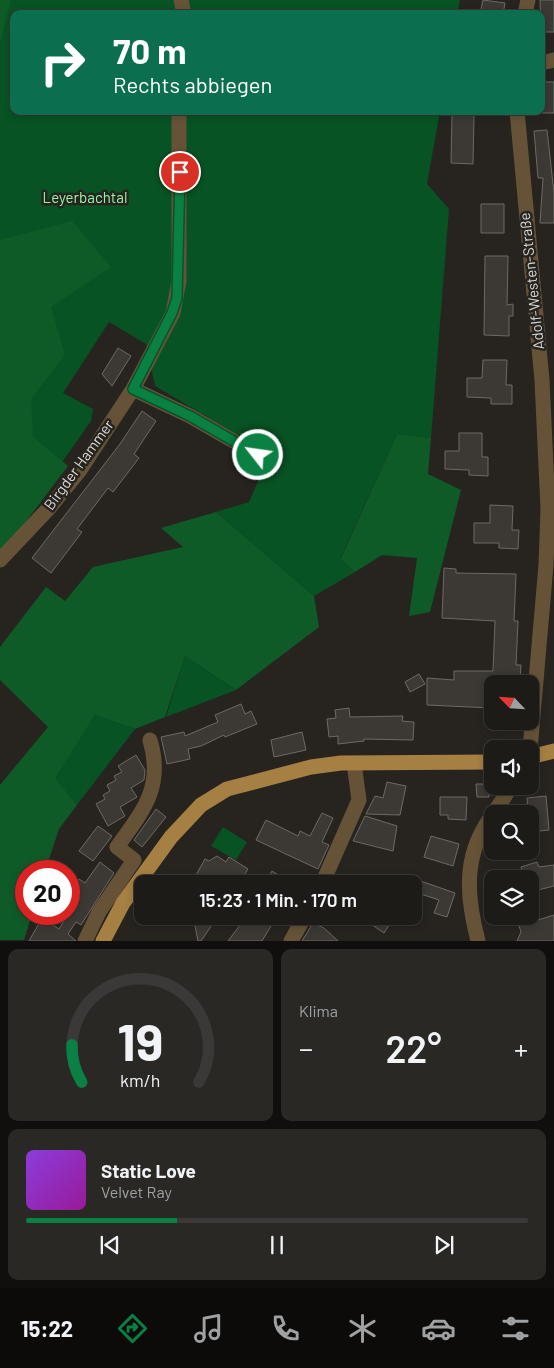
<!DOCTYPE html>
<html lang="de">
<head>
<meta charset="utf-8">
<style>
	body { margin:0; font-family:Barlow,sans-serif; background:#2a2825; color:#f1f3f6; height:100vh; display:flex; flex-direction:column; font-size:19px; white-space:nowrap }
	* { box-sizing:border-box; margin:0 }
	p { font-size:16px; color:#a0a1a2 }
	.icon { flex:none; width:28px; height:28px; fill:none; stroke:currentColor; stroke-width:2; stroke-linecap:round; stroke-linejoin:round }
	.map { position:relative; height:941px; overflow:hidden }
	.sheet { display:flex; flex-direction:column; gap:8px; padding:8px; background:#100f0d; flex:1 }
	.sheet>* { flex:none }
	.top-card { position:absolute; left:10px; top:10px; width:535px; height:105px; border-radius:10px; box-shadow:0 2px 8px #0003,0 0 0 1px #3b3937; background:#0b6e4f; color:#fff; overflow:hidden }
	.needle { width:32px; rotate:295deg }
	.buttons { position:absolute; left:484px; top:675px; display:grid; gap:10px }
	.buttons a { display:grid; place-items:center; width:55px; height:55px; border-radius:10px; background:#1d1b18; box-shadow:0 2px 8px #0003,0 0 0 1px #3b3937; font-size:25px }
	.speed { position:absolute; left:15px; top:860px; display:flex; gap:10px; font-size:25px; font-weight:700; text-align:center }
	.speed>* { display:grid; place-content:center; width:65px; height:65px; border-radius:50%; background:#1d1b18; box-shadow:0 2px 8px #0003,0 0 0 1px #3b3937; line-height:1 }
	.speed .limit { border:8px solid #d22; background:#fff; color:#111 }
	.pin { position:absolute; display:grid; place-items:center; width:42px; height:42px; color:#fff; margin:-21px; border:2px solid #fff; border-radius:50%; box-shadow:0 1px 5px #0007 }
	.me { position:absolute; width:55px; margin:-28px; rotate:300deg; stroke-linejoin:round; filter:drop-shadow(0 0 4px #0008) }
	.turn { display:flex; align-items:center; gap:18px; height:105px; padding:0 20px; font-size:22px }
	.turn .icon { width:65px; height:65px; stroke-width:2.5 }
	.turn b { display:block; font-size:35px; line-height:42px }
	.big { font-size:38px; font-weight:600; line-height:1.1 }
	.sheet .card { flex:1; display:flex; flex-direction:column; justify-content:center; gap:8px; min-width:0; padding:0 18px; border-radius:10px; background:#2a2825 }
	.sheet .dial { align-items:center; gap:0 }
	.dial svg { height:130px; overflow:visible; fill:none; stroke:#3b3937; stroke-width:7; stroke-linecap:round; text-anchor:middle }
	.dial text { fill:#f1f3f6; stroke:none }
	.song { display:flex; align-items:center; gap:15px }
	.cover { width:60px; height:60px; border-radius:8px; background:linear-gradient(135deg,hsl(270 70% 55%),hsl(300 70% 35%)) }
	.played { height:5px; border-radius:2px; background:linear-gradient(90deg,#0b8043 30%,#3b3937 30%) }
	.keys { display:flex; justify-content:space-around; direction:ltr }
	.heat { display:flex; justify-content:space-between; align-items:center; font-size:28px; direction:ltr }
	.sheet .tiles { flex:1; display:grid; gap:8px; grid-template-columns:1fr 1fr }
	.card:last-child { grid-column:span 2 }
	.trip { position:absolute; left:134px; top:875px; width:288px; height:50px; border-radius:10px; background:#1d1b18; box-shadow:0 2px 8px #0003,0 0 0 1px #3b3937; font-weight:600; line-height:50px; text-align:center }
	.menu { display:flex; height:80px; justify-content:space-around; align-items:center; background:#0c0b0a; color:#a0a1a2 }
	.menu .icon { width:35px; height:35px }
	.menu .selected { color:#0b8043 }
	.menu b { font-size:22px; color:#f1f3f6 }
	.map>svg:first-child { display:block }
	.green { fill:#085323 }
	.forest { fill:#0f5b28 }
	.building { fill:#3c3834; stroke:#6e6965 }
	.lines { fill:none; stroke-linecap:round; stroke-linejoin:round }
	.minor { stroke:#665337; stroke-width:15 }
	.major { stroke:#a67f42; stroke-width:15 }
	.route-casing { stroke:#07532c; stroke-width:12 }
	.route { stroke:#0b8043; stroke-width:9 }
	.labels { text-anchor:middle; stroke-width:5; stroke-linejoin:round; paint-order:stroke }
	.park-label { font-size:15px; fill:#95f4a8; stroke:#272420 }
	.street-label { font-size:15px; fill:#dbd9d6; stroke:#272420 }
</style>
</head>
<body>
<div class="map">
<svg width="554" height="941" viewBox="0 0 554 941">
	<rect width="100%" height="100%" fill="#272420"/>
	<path class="green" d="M0 0H460L457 14H14V111H440L427 184 449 209 431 438 397 434 341 557 355 572 314 596 216 512 249 502 270 454 155 386 146 344 109 322 63 393 93 409 91 421 51 478 0 543Z
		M185 656 236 690 166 717Z
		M95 715 135 729 77 805 54 778Z
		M223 827 247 842 236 860 211 846Z"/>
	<path class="forest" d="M0 0H11L0 42Z
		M72 221 111 267 51 307 65 355 31 399 33 437 68 466 0 556V240Z
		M397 434 431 438 428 474 461 490 430 612 409 616 417 558 382 555 355 572 341 558Z
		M216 512 314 596 319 627 236 690 185 656 165 717 135 729 95 715 55 778 77 805 59 829 45 871H26V914H32L24 940H0V785L48 727 0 680V647L46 587 65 601 93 567 183 547 161 528Z"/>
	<path class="building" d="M483 0 505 3 503 14H480Z
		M540 0H554V32H541Z
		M542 82H554V113H542Z
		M452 114 474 115 473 164 451 163Z
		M547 130 554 193V223H540L543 178H538L534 131Z
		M481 204H504V233H481Z
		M485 256H508L507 305 513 304V316H509V336L484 335Z
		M118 348 131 356 112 386 102 374Z
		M483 360H507L506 385H512V404H491V398L467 397V378H482Z
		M142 411 156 421 134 454 139 458 113 492 108 488 77 529 82 532 51 573 32 558 120 444Z
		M459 433H482V457H488V476L469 475V470L445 469V451H459Z
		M490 505 513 506 512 530H519L518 549 499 548V543H474V523H490Z
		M444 568 456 569V573L516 574 514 621H518L516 665H521L520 679 494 678 492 708 427 705V678L454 680V671H493L495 621 442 618Z
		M419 674 425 684 410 692 405 682Z
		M241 704 245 714 251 711 257 724 225 737 224 735 201 746 188 749 190 759 167 764 161 737 184 732 185 736 218 722 215 715Z
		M349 708 350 717 403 716 402 721 414 722 413 740 364 739V741L338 744V736L329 737 327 719 336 718 335 710Z
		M302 732 306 750 274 757 271 740Z
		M136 755 145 770 144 780 131 788 137 797 120 807 125 816 108 826 96 804 105 799 103 795 110 791 107 785 116 780 114 776 122 772 118 766Z
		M387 782 406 786 400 815 366 814 375 796 383 798Z
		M476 784H489V797H477Z
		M546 796 549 830 530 832 527 798Z
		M440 797H467L466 820 448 819V815H440Z
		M156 809 166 817 142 847 134 840Z
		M322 813 333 818 322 842 329 845 318 869 256 840 266 820 298 836 300 831 310 836Z
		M365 816 397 826 393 851 353 841Z
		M98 826 112 836 93 861 79 851Z
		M431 836 459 844 453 866 424 857Z
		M217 856 226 862 229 857 248 869 239 884H191L205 859 209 861Z
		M100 862 114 873 81 925 76 922 68 934 76 941H29L42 918 59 929 78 897 70 890 79 879 85 883Z
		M537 862 539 867 554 865V886L530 892V879H524L521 867Z
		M272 871 292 884H264Z
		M412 878 455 893 447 917 434 913 439 900 412 891Z
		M554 915V941H517L521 932 519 926Z
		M202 916H218L201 941H198L195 926Z
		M247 916H277L262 941H228Z
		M359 916H395L384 933Z
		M313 923 324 928 338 941H302Z"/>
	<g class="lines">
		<path class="minor" d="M181 0 184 14
			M525 14 528 0
			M541 63 554 60
			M517 111 542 380 548 509 546 565 530 750
			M133 389 190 416 258 455
			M0 560 50 507 80 470 133 389 173 313 179 281V111
			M322 884 359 800 354 763
			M231 918 232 916
			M85 941 99 912 134 860 117 847C143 811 164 787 150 740
			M291 941 305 916
			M478 941C468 902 463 864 484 828 492 814 503 801 511 786"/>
		<path class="major" d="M530 757 554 751
			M103 941 123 903 171 837 201 805 227 789 311 767 341 763 492 762"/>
	</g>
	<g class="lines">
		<defs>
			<path id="route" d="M180 172 177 298 172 313 133 389 190 416 258 455"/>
		</defs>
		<use href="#route" class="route-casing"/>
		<use href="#route" class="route"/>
	</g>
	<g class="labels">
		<g class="park-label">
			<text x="85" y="203">Leyerbachtal</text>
		</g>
		<g class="street-label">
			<text transform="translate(532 281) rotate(-96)" y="5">Adolf-Westen-Straße</text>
			<text transform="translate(79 465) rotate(-54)" y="5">Birgder Hammer</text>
		</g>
	</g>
</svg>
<div class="buttons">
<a><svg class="needle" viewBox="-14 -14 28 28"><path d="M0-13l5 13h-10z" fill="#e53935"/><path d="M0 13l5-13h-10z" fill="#a0a1a2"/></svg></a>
<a><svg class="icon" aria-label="sound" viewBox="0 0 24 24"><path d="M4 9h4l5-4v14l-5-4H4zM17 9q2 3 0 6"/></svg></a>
<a><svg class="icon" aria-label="search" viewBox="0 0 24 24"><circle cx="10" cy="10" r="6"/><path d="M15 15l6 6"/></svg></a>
<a><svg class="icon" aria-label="layers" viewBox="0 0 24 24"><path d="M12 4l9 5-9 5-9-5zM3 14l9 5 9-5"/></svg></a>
</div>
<div class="speed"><div class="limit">20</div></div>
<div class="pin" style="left:180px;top:172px;background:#d93025"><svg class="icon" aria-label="arrive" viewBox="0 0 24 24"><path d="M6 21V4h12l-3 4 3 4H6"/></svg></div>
<svg class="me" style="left:258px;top:455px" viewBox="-20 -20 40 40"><circle r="17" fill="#0b8043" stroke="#fff" stroke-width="3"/><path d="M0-11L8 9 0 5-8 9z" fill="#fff"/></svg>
<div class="trip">15:23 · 1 Min. · 170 m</div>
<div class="top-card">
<div class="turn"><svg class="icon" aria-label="right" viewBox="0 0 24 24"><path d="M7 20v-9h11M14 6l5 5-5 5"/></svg><div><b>70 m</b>Rechts abbiegen</div></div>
</div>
</div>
<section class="sheet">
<div class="tiles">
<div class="card dial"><svg viewBox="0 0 100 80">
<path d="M14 69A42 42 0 1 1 86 69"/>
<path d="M14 69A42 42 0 0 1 8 46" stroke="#0b8043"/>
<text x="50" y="56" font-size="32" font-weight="700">19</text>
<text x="50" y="72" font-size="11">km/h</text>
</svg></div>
<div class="card"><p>Klima</p>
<div class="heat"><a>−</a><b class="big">22°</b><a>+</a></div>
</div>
<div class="card">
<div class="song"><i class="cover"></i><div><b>Static Love</b><p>Velvet Ray</p></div></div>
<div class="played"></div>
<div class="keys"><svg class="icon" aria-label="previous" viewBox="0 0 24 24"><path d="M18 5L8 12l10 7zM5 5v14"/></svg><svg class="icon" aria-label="pause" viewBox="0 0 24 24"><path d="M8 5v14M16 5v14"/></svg><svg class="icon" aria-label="next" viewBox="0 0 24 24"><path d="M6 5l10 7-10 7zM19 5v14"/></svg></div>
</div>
</div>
</section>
<nav class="menu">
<b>15:22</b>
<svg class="icon selected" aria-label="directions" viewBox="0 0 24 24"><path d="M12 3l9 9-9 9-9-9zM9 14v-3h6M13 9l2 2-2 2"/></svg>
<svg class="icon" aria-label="music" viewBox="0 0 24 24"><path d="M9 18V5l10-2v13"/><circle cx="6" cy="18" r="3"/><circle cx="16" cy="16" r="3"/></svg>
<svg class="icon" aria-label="phone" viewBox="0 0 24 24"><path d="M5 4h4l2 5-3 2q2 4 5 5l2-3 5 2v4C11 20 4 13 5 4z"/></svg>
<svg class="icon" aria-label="climate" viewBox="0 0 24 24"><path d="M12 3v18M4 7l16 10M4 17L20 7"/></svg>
<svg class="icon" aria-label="car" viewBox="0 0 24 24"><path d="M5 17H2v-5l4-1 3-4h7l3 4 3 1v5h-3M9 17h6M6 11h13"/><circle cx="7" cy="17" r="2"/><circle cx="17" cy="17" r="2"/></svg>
<svg class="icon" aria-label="filters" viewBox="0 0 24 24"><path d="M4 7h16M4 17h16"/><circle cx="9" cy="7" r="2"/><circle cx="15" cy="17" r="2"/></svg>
</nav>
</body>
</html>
